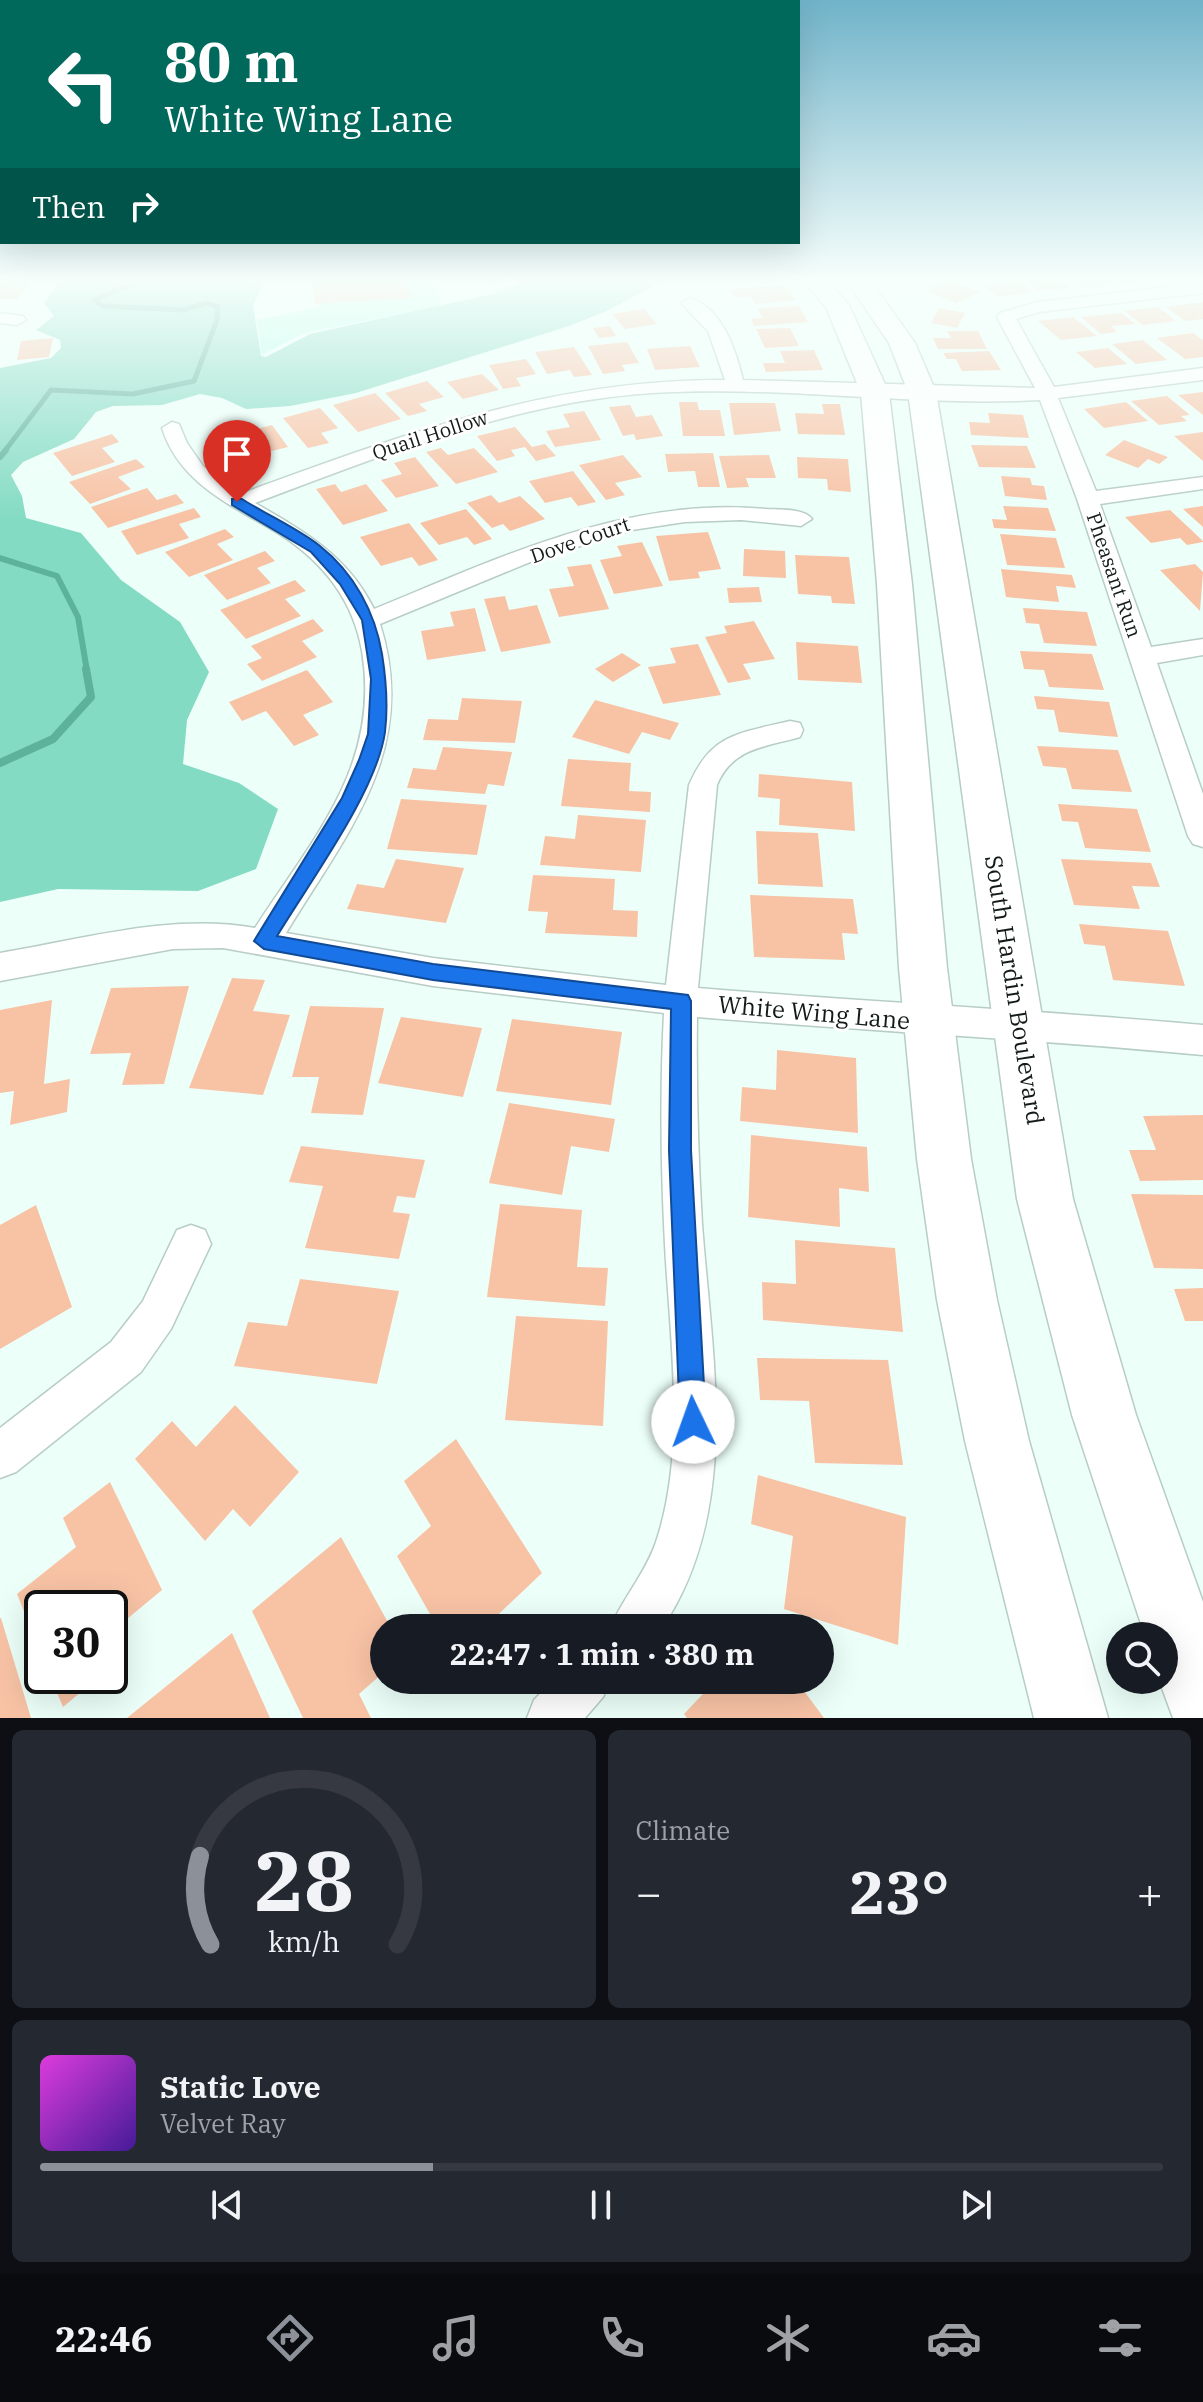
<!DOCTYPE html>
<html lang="en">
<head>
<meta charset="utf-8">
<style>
	body { margin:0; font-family:"IBM Plex Serif",serif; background:#242831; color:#f1f3f6; height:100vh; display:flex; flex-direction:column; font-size:30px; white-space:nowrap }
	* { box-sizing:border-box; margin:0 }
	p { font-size:26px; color:#9ea1a6 }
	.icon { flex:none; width:44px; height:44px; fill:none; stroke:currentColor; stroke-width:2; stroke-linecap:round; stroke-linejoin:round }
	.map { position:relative; height:1718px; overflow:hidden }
	.drawer { display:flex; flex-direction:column; gap:12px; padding:12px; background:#0d0f14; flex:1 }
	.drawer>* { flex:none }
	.hud { position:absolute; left:0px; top:0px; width:800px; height:244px; box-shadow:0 8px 32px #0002; background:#00695c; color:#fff; overflow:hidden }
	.buttons { position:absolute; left:1106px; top:1622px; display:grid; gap:16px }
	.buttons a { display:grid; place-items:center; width:72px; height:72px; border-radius:50%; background:#171b24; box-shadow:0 8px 32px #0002; font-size:40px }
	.speed { position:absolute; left:24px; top:1590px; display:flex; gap:16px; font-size:40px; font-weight:700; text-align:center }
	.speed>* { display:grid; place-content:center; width:104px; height:104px; border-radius:50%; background:#171b24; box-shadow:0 8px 32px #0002; line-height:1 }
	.speed .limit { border:4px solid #111; border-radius:12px; background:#fff; color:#111 }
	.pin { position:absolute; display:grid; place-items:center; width:68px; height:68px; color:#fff; margin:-82px -34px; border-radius:50% 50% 50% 0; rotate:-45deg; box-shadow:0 0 8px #0007 }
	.pin .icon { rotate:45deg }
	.me { position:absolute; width:88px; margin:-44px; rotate:357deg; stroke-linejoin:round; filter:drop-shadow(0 0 6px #0008) }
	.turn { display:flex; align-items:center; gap:28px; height:168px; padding:0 32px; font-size:36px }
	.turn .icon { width:104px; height:104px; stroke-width:2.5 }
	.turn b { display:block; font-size:56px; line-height:68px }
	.then { display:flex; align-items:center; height:76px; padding:0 32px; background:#0003; gap:16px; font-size:30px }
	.big { font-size:60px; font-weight:800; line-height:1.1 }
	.drawer .tile { flex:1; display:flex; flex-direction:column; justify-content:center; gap:12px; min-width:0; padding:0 28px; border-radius:12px; background:#242831 }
	.drawer .dial { align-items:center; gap:0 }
	.dial svg { height:208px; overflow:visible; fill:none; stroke:#363941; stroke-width:7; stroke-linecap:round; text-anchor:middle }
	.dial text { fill:#f1f3f6; stroke:none }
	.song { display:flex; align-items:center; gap:24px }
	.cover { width:96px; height:96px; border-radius:12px; background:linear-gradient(135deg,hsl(300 70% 55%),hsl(260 70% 35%)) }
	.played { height:8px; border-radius:4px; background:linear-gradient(90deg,#8c9099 35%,#363941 35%) }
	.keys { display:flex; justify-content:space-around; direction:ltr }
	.heat { display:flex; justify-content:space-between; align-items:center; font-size:44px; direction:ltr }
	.drawer .tiles { flex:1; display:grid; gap:12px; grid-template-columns:1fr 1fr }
	.tile:last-child { grid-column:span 2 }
	.trip { position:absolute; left:370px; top:1614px; width:464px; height:80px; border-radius:40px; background:#171b24; box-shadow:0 8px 32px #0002; font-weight:800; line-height:80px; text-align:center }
	.tabs { display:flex; height:128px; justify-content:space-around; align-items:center; background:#090b0e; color:#9ea1a6 }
	.tabs .icon { width:56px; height:56px }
	.tabs .selected { color:#8c9099 }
	.tabs b { font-size:36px; color:#f1f3f6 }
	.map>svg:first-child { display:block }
	.green { fill:#b2fde7 }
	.forest { fill:#84dbc3 }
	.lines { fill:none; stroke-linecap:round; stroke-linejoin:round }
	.stream-far2 { stroke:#5cb29b; stroke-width:5 }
	.stream-far1 { stroke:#5cb29b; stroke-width:6 }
	.stream { stroke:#5cb29b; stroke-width:8 }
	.building { fill:#f8c3a5 }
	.service-casing { stroke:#b7cdc6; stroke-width:3 }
	.minor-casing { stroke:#b7cdc6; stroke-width:3 }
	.secondary-casing { stroke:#b7cdc6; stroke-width:3 }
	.service { fill:#fff; fill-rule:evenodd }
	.minor { fill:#fff; fill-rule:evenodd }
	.secondary { fill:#fff; fill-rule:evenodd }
	.route { fill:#1a73e8; stroke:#114b97; stroke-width:2 }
	.labels { text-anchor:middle; stroke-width:6; stroke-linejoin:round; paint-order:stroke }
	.far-street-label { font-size:20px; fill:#131b18; stroke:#fff }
	.street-label { font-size:24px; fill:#131b18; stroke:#fff }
</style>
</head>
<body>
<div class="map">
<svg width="1203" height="1718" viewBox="0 0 1203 1718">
	<rect width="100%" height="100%" fill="#ecfff9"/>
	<path class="green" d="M405 277H433L442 306 304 333 262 355 257 320 319 307V303L411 298Z"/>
	<path class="forest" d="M63 277H261L265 281 253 305 261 356 266 357 310 334 492 294 515 285 516 277H688L653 286 607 311 566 327 356 393 290 406 246 409 222 398 200 394 162 405 113 406 96 412 74 439 23 462 11 475 22 496 26 518 81 533 121 580 180 622 209 672 187 720 183 764 239 783 278 809 256 869 198 891 58 889 0 902V368L51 358 61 348 60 340 36 330 54 316 44 303Z"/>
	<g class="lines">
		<path class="stream-far2" d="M4 452 51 390 133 394 194 381 217 320 218 307 207 303 183 310 103 306 94 300 147 277"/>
		<path class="stream-far1" d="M0 457 6 450
			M0 558 57 576 78 617 87 671"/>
		<path class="stream" d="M0 763 53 739 91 697 86 669"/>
	</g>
	<path class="building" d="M311 277H405L412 298 315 304Z
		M993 277H1013L1033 292 997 297 983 285 999 283Z
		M1021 277H1056L1070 288 1039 291Z
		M1066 277H1106L1115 284 1080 288Z
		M1113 277H1152L1156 280 1122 284Z
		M949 280 981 292 956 303 925 290Z
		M0 282H32L17 299H0Z
		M783 285 796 300 756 304 750 296 735 298 730 290Z
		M1203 302V319L1185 321 1166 307Z
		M799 306 808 322 754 326 751 319 763 318 758 308Z
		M1158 307 1176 321 1142 325 1125 311Z
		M939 308 965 313 957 328 931 323Z
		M644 309 657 324 625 329 612 314Z
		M1122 313 1135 324 1111 326 1117 332 1101 334 1081 317Z
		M1073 317 1097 336 1061 340 1038 321Z
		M610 326 616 336 599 338 593 328Z
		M790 328 799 346 765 348 756 329Z
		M947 331H978L987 349H938L933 338H951Z
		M1193 333 1203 340V357L1185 359 1157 338Z
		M53 338 49 357 17 360 21 341Z
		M1143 340 1167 360 1136 364 1112 344Z
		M627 342 639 363 622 365 625 371 603 374 588 346Z
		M690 346 700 367 655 370 647 349Z
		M574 347 592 375 574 377 570 370 547 374 535 352Z
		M1108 348 1127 364 1095 368 1076 352Z
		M814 350 823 370 766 372 763 363H785L780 351Z
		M989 351 1001 370 962 371 956 359H947L943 353Z
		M526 359 536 374 516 378 521 386 503 389 489 365Z
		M482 374 499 390 463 399 447 382Z
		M427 381 444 397 419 404 427 411 408 416 385 393Z
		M1203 392V415L1178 395Z
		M375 393 401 419 358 432 333 405Z
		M1167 396 1190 415 1181 416 1187 421 1159 425 1131 401Z
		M679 402H697L699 410H720L725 436H683Z
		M1126 402 1148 421 1104 428 1084 409Z
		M729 403H775L781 431 734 435Z
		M822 404H840L845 435 798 434 795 413 824 414Z
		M630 405 636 417 652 415 663 436 636 440 634 434 623 436 609 407Z
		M320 408 338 428 321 433 329 443 308 448 283 418Z
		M584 411 601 440 555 447 546 431 570 427 563 414Z
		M988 413 1023 415 1029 438 971 435 969 422 990 423Z
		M272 425 288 447 260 454 266 464 244 470 223 438Z
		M515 427 532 447 545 444 556 456 536 461 525 447 511 450 515 456 497 461 477 436Z
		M1203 432V461L1174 436Z
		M112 434 119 442 102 448 115 462 72 476 53 453Z
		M1124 440 1168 457 1159 464 1148 459 1138 468 1105 455Z
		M971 445 1027 446 1036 468 979 467Z
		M441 448 448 455 474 448 498 472 456 484 426 452Z
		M713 453 720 487H698L695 471 668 472 665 454Z
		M623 455 642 477 615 483 625 495 606 500 579 465Z
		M769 455 776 478H746L749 487 727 488 719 456Z
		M415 457 439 486 396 498 381 480 402 474 394 463Z
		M797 457 848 459 851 492 828 490 827 479 798 478Z
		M136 459 145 467 118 477 131 489 90 504 69 482Z
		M573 471 596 502 578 506 571 497 545 503 529 481Z
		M1001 476 1030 478 1032 485 1044 486 1047 500 1005 496Z
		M335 484 341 492 366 484 388 511 343 525 316 489Z
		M147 488 157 500 176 494 184 503 108 528 91 507Z
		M491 495 499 503 520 496 545 519 510 531 503 524 492 528 467 503Z
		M1003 506 1048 508 1056 531 994 528 992 519 1007 520Z
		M1203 506V527L1183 509Z
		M194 508 201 517 179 524 189 538 137 555 121 531Z
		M466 509 492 539 474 545 467 537 439 545 420 523Z
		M1170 510 1203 541V542L1187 545 1180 538 1151 543 1125 517Z
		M409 523 438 560 419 566 412 557 381 566 360 537Z
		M225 529 234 537 217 544 233 560 189 577 165 552Z
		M708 532 721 569 698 572 700 578 669 581 656 536Z
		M1000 534 1056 538 1065 568 1007 565Z
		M642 542 663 586 614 594 600 560 622 556 617 546Z
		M744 549 785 551 786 578 743 576Z
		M265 551 275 561 257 568 271 583 227 600 204 575Z
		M795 555 849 557 855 604 832 603 831 596 798 594Z
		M591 564 609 609 559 617 549 589 574 586 567 567Z
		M1195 564 1203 572 1200 611 1160 570Z
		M1001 569 1072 575 1076 588 1056 586 1059 602 1006 597Z
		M295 580 306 591 285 599 301 616 246 639 220 610Z
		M759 587 762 602 729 603 727 588Z
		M505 596 509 610 537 605 551 643 501 652 484 599Z
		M475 608 486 651 427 660 421 631 454 626 450 612Z
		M1023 608 1087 612 1097 646 1044 643 1039 624 1026 623Z
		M313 619 324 631 302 641 317 657 262 681 247 664 262 658 251 646Z
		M754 621 775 659 743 664 751 679 728 683 705 637 727 633 724 626Z
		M796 642 858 646 862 683 798 680Z
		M698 644 721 695 663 704 648 667 676 663 670 648Z
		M1020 651 1092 654 1104 690 1049 687 1044 670 1024 669Z
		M622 653 641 665 613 682 595 669Z
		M307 670 333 702 303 715 319 735 294 746 266 711 242 721 229 702Z
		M1034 696 1109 702 1118 737 1059 732 1054 710 1037 709Z
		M462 698 522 701 515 743 423 740 428 719 458 720Z
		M595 700 679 723 670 740 642 732 629 754 572 737Z
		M1037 746 1118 750 1132 792 1072 789 1066 768 1043 766Z
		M443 747 512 752 504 786 488 784 485 794 407 788 413 768 436 770Z
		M568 759 631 763 629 791 651 792 650 812 561 806Z
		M759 774 852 782 855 831 779 825 780 799 758 797Z
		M401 799 487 805 477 855 387 849Z
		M1058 804 1137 809 1151 852 1085 848 1078 822 1062 821Z
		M578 815 646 820 641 872 540 865 545 836 575 839Z
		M756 831 818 833 823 887 758 884Z
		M396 859 464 868 446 923 347 909 357 884 384 888Z
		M1061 859 1151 863 1160 887 1132 886 1140 909 1074 905Z
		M533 875 615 879 613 910 638 911 637 937 545 933 548 912 528 911Z
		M750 895 853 899 858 934 842 933 845 960 754 957Z
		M1079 924 1168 931 1185 986 1113 980 1105 946 1084 944Z
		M232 978 265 980 253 1011 290 1015 263 1095 189 1088Z
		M189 986 164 1084 122 1085 131 1053 90 1054 111 988Z
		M52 1000 44 1084 70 1079 67 1112 10 1125 14 1091 0 1093V1010Z
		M310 1006 384 1008 363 1115 311 1113 319 1077H292Z
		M401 1017 482 1028 463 1097 378 1083Z
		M512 1019 622 1032 611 1105 496 1091Z
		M777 1050 856 1058 858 1133 740 1121 742 1087 776 1090Z
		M509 1103 615 1119 609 1152 571 1146 562 1195 489 1183Z
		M1203 1115V1180L1140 1181 1129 1150H1156L1143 1116Z
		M751 1135 867 1147 869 1192 839 1188 840 1227 748 1217Z
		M301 1146 425 1160 415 1198 397 1196 393 1212 410 1214 399 1259 305 1248 323 1186 289 1182Z
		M1131 1194 1203 1195V1269L1154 1268Z
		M500 1204 582 1210 577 1267 608 1268 605 1306 487 1297Z
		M36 1205 72 1307 0 1349V1225Z
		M795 1240 895 1248 903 1332 763 1320 762 1282 796 1284Z
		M300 1279 399 1291 377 1384 234 1366 248 1322 287 1326Z
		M1203 1288V1321H1185L1174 1289Z
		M516 1316 608 1321 603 1426 505 1420Z
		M757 1358 888 1360 903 1465 815 1463 809 1401 760 1400Z
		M235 1405 299 1472 250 1527 233 1509 205 1541 135 1459 172 1421 196 1447Z
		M456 1439 542 1573 484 1628H438L397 1556 431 1526 404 1481Z
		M758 1475 906 1517 898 1645 784 1609 793 1536 751 1524Z
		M110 1482 162 1590 110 1633V1608H42V1656L17 1594 76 1547 63 1518Z
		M341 1537 391 1628H384V1672L359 1694 371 1718H303L252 1611Z
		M0 1618H1L31 1718H0Z
		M232 1633 270 1718H127Z
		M50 1676H100L63 1707Z
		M716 1680H796L824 1718H687L684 1714Z"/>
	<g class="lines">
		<defs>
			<path id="service" d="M490 277H498L502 290H496Z"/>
			<path id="minor" d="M1203 283V293L1039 312 1016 319 1054 387 1203 368V380L1058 398 1096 491 1203 477V489L1100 504 1151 647 1203 639V655L1157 663 1203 794V847L1193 844 1188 836 1077 499 1040 400C910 407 781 385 652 393 513 402 384 455 255 503 304 531 348 556 374 609 499 558 627 496 766 509 779 510 804 508 812 519L801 526 741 520 685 522 632 530 535 560 380 624C420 749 347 833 286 933L433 958 666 985 689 785C711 733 740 733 790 721L800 723 803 730 800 737C765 747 732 748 717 785L698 988C867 1002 1035 1010 1203 1025V1055C1035 1039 866 1031 697 1017 696 1086 698 1155 702 1224 712 1358 742 1509 662 1628H610C623 1598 645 1574 656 1542 687 1449 670 1341 665 1245 661 1168 660 1090 664 1013L433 986 223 948 173 949 0 981V953C84 939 171 913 255 928 313 838 381 765 362 651 353 600 324 563 281 535 234 506 180 485 162 428L172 422 179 424 187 443 203 466 240 494C401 435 550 379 725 380L708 331 681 303 689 298C722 307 736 350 743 380L1035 388 997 317 1000 313 1037 302Z
				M0 313 23 316 26 320 17 325 0 323Z
				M191 1225 205 1230 211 1244 171 1329 141 1372 16 1472 0 1478V1428L111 1342 143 1301 177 1230Z
				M553 1680H611L603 1697 585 1718H527L534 1700Z"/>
			<path id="secondary" d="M799 277H824L849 305 889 393 912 584 947 968 971 1159 997 1300 1029 1441 1108 1718H1034L965 1441 937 1300 917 1159 899 968 877 584 861 393 826 307Z
				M844 277H868L915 343 936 392 1073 1199 1136 1415 1203 1602V1718H1173L1159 1680H1164V1636H1145L1072 1415 1017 1199 908 392 889 343Z"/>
		</defs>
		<use href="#service" class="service-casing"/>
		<use href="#minor" class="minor-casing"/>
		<use href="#secondary" class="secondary-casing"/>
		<use href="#service" class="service"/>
		<use href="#minor" class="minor"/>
		<use href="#secondary" class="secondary"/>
	</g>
	<linearGradient id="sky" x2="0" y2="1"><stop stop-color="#70b3c9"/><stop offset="0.54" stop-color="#f6fffc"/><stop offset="1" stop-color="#f6fffc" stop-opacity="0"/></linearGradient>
	<rect width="1203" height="517" fill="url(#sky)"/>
	<path class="route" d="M232 499H242C267 515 297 528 320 546 354 573 375 612 382 654 386 679 388 707 385 732 377 791 309 883 277 936L433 964 688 995 691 1001V1150L706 1422 702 1431 693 1435 684 1431 680 1422 669 1150 671 1009 433 980 264 949 254 941 342 798 359 760 368 734 371 679 362 620 340 584 311 552 232 505Z"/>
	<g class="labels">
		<g class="far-street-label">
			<text transform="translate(430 435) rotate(-18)" y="7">Quail Hollow</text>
			<text transform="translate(580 540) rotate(-19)" y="7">Dove Court</text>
			<text transform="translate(1114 575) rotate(71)" y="7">Pheasant Run</text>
		</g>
		<g class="street-label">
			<text transform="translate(1014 990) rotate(81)" y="8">South Hardin Boulevard</text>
			<text transform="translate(814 1013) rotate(5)" y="8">White Wing Lane</text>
		</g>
	</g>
</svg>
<div class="buttons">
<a><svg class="icon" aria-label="search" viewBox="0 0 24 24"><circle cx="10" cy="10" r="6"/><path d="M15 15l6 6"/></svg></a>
</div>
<div class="speed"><div class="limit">30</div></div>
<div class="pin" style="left:237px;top:502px;background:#d93025"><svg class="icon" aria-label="arrive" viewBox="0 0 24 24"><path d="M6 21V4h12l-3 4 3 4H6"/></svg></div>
<svg class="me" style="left:693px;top:1422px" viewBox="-20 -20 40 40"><circle r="19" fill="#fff"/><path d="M0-13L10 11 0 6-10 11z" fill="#1a73e8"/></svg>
<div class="trip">22:47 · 1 min · 380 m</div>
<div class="hud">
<div class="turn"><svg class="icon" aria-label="left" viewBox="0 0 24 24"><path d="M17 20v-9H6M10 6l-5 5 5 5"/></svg><div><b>80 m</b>White Wing Lane</div></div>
<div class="then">Then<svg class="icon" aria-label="right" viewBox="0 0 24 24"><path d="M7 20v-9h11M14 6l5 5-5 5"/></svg></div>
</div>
</div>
<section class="drawer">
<div class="tiles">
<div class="tile dial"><svg viewBox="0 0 100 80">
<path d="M14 69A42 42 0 1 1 86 69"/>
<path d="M14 69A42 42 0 0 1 10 35" stroke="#8c9099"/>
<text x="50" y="56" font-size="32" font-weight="700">28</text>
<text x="50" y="72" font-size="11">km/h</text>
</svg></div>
<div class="tile"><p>Climate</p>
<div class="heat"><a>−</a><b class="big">23°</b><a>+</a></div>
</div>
<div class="tile">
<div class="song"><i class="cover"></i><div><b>Static Love</b><p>Velvet Ray</p></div></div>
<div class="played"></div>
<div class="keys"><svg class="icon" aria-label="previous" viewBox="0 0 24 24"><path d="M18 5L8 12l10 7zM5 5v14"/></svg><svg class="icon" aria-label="pause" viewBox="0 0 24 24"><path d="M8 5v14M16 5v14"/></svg><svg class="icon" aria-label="next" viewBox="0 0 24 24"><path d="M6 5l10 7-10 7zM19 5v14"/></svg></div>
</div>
</div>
</section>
<nav class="tabs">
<b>22:46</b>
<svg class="icon selected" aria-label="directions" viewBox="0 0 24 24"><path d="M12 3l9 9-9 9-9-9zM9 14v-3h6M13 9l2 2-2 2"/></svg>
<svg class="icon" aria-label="music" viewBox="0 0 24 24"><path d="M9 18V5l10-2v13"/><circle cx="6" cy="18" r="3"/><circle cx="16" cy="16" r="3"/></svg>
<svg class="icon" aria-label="phone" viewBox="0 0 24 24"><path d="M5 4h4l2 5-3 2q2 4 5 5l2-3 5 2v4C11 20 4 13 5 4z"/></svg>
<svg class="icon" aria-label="climate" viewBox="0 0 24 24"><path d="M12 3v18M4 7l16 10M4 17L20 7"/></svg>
<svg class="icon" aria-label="car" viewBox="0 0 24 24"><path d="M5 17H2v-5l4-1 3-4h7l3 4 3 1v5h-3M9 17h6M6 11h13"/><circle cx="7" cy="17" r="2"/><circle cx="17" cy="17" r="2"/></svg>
<svg class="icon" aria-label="filters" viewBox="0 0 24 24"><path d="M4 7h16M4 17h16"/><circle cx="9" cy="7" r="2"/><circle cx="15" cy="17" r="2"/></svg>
</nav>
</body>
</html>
